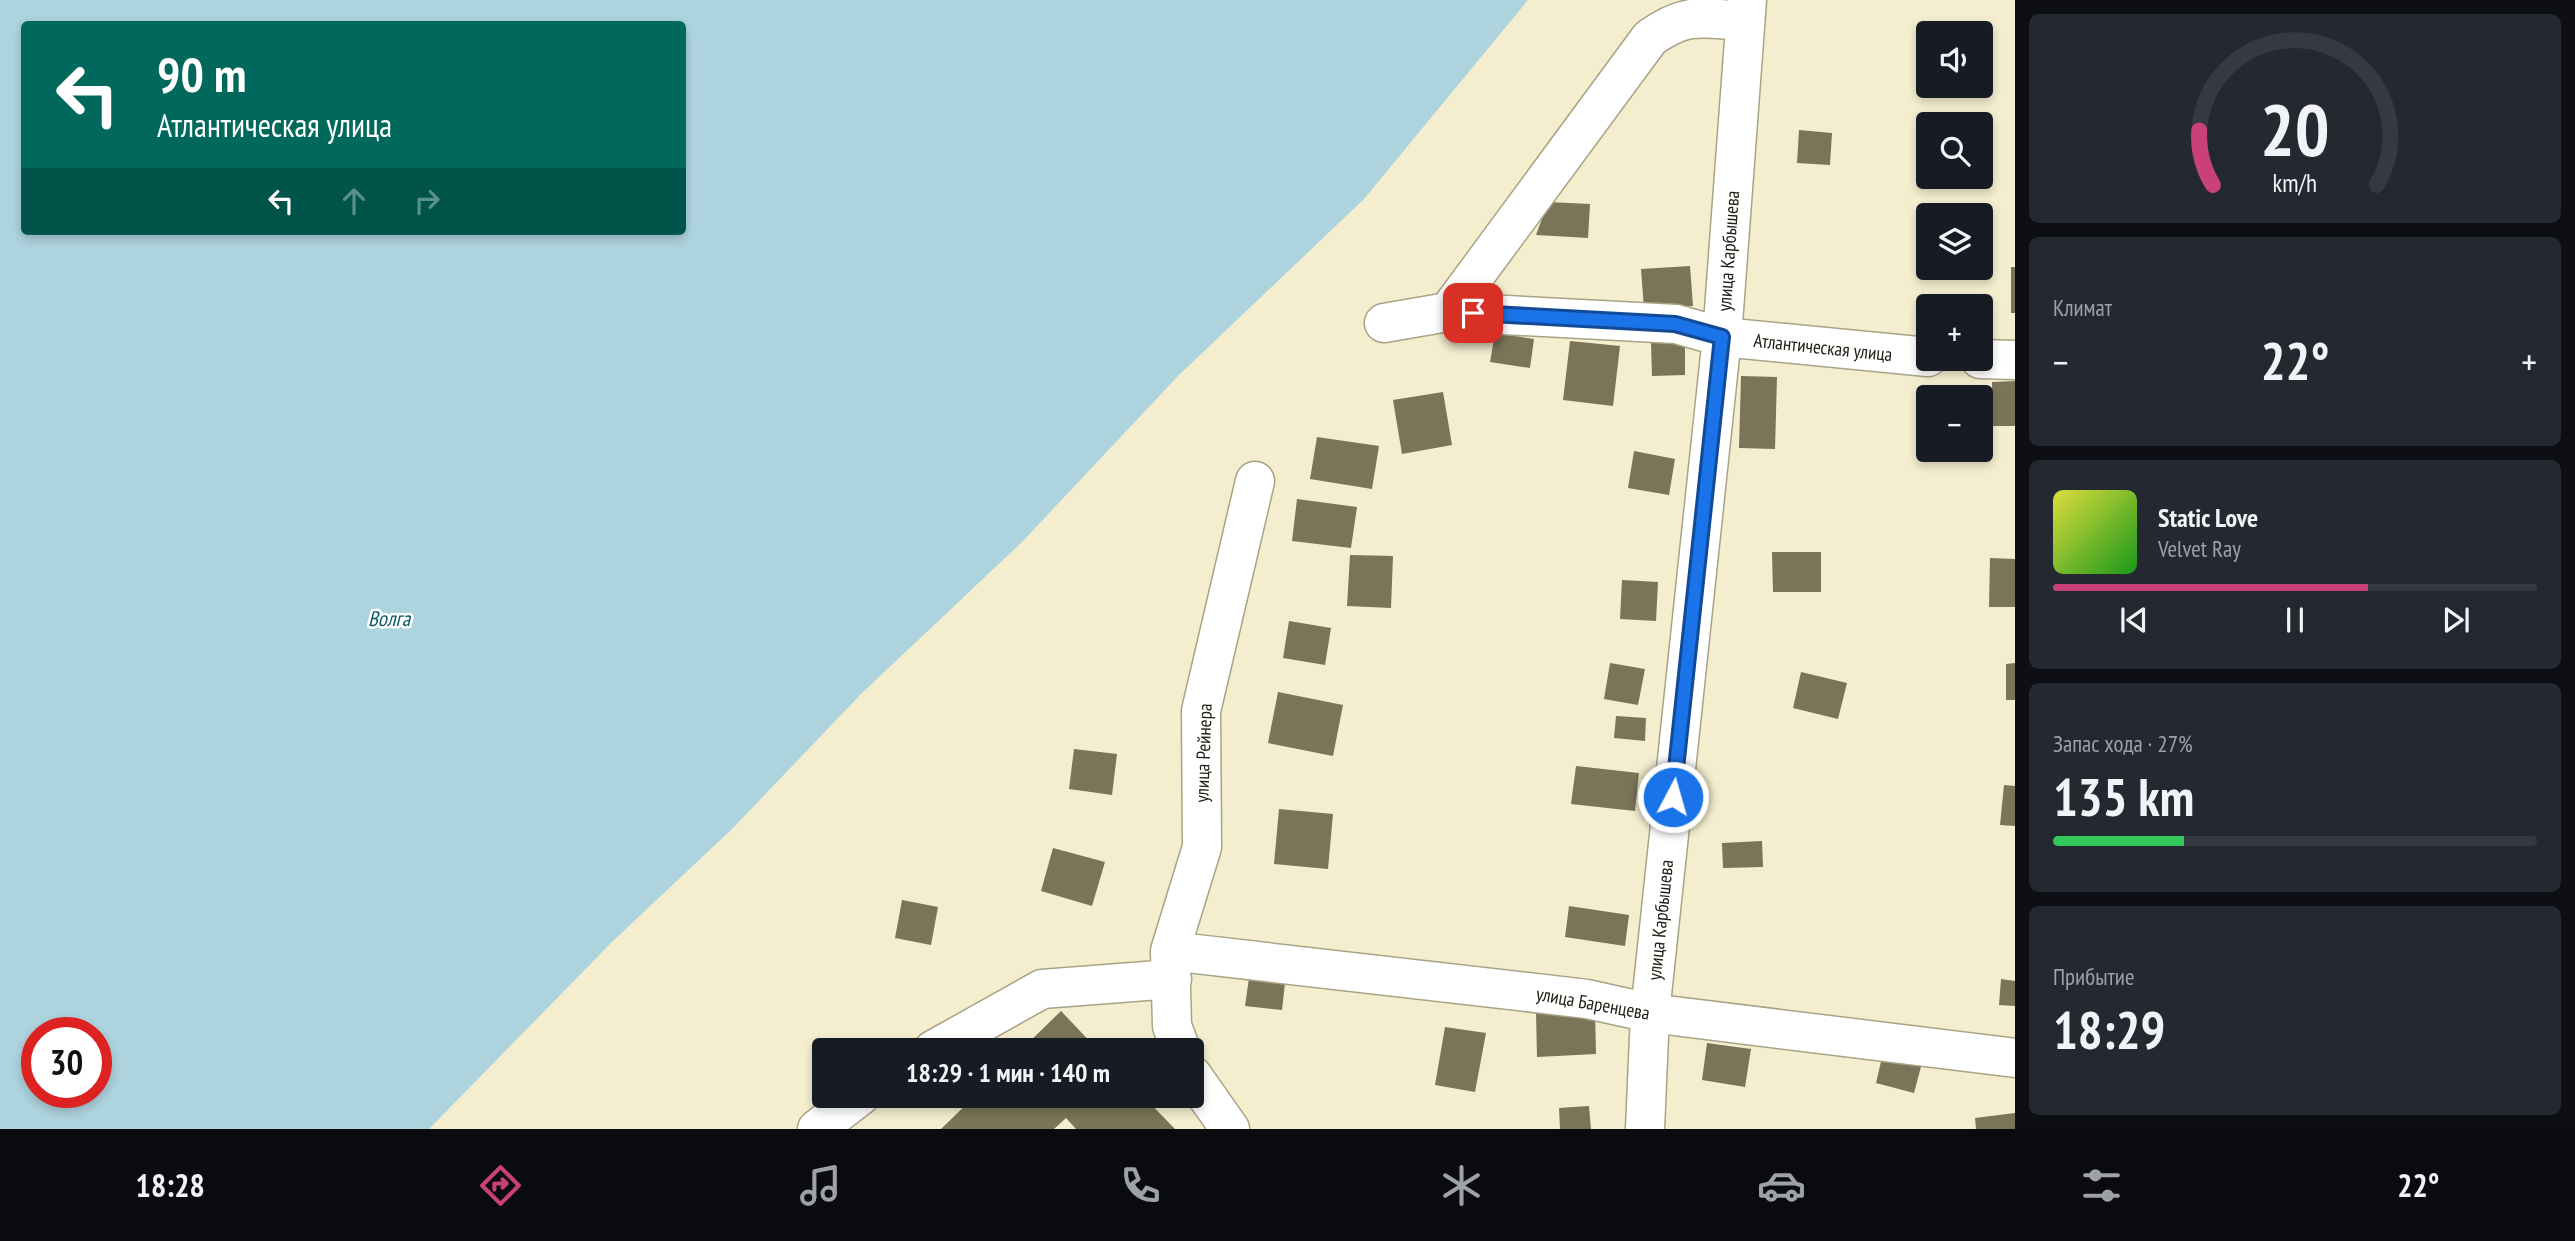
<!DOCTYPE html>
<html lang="ru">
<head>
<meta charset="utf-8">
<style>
	body { margin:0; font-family:"PT Sans Narrow",sans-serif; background:#242831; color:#f1f3f6; height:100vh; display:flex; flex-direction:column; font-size:26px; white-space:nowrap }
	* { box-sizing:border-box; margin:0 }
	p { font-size:23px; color:#9ea1a6 }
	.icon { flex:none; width:38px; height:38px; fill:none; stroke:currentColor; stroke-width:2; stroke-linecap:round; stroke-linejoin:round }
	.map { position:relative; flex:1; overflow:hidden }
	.sheet { display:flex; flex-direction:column; gap:14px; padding:14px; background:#0d0f14; width:560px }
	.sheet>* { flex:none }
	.guide { position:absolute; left:21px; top:21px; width:665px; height:214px; border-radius:7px; box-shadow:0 4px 10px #0003; background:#00695c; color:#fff; overflow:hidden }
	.fabs { position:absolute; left:1916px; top:21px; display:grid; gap:14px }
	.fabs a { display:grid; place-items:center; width:77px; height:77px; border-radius:7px; background:#171b24; box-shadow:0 4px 10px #0003; font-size:35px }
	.speed { position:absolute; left:21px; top:1017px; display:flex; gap:14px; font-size:35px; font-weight:700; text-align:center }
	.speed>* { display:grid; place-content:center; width:91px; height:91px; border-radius:50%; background:#171b24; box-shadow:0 4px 10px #0003; line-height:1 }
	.speed .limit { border:10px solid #d22; background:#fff; color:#111 }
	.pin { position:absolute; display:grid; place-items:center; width:60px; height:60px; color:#fff; margin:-30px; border-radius:14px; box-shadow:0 4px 10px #0006 }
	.me { position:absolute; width:77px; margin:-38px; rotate:6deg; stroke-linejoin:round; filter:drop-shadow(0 0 5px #0008) }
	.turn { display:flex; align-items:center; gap:24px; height:147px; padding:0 21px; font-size:32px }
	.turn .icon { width:91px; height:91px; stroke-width:2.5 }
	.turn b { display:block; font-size:49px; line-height:60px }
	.lanes { display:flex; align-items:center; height:66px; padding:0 21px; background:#0003; justify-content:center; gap:35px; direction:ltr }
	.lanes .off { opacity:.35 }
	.big { font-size:52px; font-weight:600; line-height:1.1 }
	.sheet .card { flex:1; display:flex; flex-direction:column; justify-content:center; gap:10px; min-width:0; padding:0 24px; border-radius:10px; background:#242831 }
	.sheet .dial { align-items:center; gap:0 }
	.dial svg { height:182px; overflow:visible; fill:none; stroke:#363941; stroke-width:7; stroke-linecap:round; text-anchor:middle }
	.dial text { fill:#f1f3f6; stroke:none }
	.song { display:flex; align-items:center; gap:21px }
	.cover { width:84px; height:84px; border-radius:10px; background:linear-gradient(135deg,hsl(60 70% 55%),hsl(120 70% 35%)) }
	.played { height:7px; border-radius:4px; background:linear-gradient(90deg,#ca4078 65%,#363941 65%) }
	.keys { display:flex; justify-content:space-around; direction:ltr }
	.heat { display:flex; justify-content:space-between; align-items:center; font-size:38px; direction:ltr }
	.charge { height:10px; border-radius:5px; background:linear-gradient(90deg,#34c759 27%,#363941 0) }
	.trip { position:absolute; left:812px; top:1038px; width:392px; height:70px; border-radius:7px; background:#171b24; box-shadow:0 4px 10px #0003; font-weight:600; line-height:70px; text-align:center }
	.dock { display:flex; height:112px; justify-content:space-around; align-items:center; background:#090b0e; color:#9ea1a6 }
	.dock .icon { width:49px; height:49px }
	.dock .on { color:#ca4078 }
	.dock b { font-size:32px; color:#f1f3f6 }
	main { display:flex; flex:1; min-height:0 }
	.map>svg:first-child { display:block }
	.water { fill:#add3de; fill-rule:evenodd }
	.building { fill:#7a7458 }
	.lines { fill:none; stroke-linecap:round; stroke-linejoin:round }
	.minor-casing { stroke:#a9a386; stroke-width:41 }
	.minor { stroke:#fff; stroke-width:38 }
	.route-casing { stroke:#114b97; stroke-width:18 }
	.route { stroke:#1a73e8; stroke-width:12 }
	.labels { text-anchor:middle; stroke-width:5; stroke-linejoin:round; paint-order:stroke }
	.street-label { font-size:19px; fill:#232116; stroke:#fff }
	.water-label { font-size:21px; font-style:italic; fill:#0a5868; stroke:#fff }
</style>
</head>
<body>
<main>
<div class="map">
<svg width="2015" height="1129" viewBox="0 0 2015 1129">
	<rect width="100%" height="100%" fill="#f4eecf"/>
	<path class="water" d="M0 0H1528L1364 199 1178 376 1022 542 861 694 732 829 613 941 429 1129H0ZM24 24H682V231H24ZM96 1032V1092H37V1032Z"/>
	<path class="building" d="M1799 130 1832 133 1830 165 1797 163Z
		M1548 202 1590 204 1588 238 1536 235Z
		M1690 266 1693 306 1644 309 1641 269Z
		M2011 267H2015V313H2011Z
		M1495 333 1534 339 1530 368 1490 362Z
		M1570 341 1620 346 1613 406 1563 400Z
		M1651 343H1685V375L1652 376Z
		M1741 376 1777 377 1775 449 1739 448Z
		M2015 381V426H1992V382Z
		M1443 392 1452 445 1402 454 1393 400Z
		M1317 437 1379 446 1372 489 1310 479Z
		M1634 451 1675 459 1669 495 1628 488Z
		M1297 499 1357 507 1351 548 1292 541Z
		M1772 552H1821V592H1773Z
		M1350 555 1393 556 1391 608 1347 606Z
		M1990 558 2015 559V607H1989Z
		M1622 580 1658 582 1656 621 1620 619Z
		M1289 621 1331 628 1325 665 1283 658Z
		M1610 663 1645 669 1638 705 1604 699Z
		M2015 663V700H2006V664Z
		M1801 672 1847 683 1838 719 1793 708Z
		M1278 692 1343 705 1333 756 1268 743Z
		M1616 716 1646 718 1645 741 1614 738Z
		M1074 749 1117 754 1112 795 1069 789Z
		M1576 766 1639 773 1635 811 1571 804Z
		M2004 785 2015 786V826L2000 825Z
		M1279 809 1333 814 1328 869 1274 864Z
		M1762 841 1763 867 1723 868 1722 843Z
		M1053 848 1105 862 1092 906 1041 891Z
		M902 900 938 907 931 945 895 938Z
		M1569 906 1629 915 1625 946 1565 937Z
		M1249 978 1285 983 1282 1010 1245 1006Z
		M2001 979 2015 981V1006L1999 1005Z
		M1595 1009 1596 1054 1537 1057 1536 1012Z
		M1061 1011 1098 1050H1021Z
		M1445 1027 1486 1033 1475 1092 1435 1085Z
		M1707 1043 1751 1049 1745 1087 1702 1080Z
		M1883 1053 1922 1063 1914 1093 1876 1083Z
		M975 1096H1143L1175 1129H1076L1066 1118 1054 1129H941Z
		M1589 1106 1591 1129H1560L1559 1108Z
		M2015 1113V1129H1976L1975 1118Z"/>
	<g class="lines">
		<defs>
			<path id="minor" d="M1448 312 1650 38C1687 12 1701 18 1744 21
				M1384 323 1448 312 1676 324 1722 337 1928 357
				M1980 359 2015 360
				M1170 951 1587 999 1650 1013 2015 1058
				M933 1050 1042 989 1172 979
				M1181 1050 1172 1026 1170 951 1202 847 1201 711 1255 481
				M1192 1075 1230 1129
				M817 1129 860 1096
				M1645 1129 1650 1013 1722 337 1747 0"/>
		</defs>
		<use href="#minor" class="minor-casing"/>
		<use href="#minor" class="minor"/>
	</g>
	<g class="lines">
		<defs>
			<path id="route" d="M1473 313 1675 324 1722 337 1673 797"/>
		</defs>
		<use href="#route" class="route-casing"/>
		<use href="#route" class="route"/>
	</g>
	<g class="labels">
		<g class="street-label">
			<text transform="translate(1728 251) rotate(-86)" y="7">улица Карбышева</text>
			<text transform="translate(1823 347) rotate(6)" y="7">Атлантическая улица</text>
			<text transform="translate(1203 753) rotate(-88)" y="7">улица Рейнера</text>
			<text transform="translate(1660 920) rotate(-84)" y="7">улица Карбышева</text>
			<text transform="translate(1593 1003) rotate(10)" y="7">улица Баренцева</text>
		</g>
		<g class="water-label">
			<text x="389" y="626">Волга</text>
		</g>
	</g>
</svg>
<div class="fabs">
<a><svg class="icon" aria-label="sound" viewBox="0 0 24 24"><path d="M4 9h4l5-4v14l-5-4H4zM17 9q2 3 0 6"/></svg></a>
<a><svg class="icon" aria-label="search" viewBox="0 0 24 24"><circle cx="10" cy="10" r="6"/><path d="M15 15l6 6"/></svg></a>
<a><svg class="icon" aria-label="layers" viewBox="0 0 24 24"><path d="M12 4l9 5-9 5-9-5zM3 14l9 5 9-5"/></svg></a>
<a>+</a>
<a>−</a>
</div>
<div class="speed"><div class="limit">30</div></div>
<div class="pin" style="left:1473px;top:313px;background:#d93025"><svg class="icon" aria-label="arrive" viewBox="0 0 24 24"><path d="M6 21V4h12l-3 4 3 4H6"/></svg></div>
<svg class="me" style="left:1673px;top:797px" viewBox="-20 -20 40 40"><circle r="17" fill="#1a73e8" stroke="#fff" stroke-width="3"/><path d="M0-11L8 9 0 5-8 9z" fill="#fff"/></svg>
<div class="trip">18:29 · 1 мин · 140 m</div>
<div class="guide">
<div class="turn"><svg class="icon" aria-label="left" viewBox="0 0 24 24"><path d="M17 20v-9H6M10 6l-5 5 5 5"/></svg><div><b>90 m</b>Атлантическая улица</div></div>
<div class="lanes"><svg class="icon" aria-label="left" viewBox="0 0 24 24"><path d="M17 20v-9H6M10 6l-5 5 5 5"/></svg><svg class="icon off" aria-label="ahead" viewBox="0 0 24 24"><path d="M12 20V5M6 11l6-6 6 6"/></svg><svg class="icon off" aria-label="right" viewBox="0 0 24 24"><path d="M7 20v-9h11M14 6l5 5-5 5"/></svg></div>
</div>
</div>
<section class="sheet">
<div class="card dial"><svg viewBox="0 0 100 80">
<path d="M14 69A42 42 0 1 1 86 69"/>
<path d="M14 69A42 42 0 0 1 8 45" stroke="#ca4078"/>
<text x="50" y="56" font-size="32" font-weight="700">20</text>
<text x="50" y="72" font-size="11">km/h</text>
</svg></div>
<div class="card"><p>Климат</p>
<div class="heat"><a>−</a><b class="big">22°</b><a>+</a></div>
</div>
<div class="card">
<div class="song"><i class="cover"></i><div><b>Static Love</b><p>Velvet Ray</p></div></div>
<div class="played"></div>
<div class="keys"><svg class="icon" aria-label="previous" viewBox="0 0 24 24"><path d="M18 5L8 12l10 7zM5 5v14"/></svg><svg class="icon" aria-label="pause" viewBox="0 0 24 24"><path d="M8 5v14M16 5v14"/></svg><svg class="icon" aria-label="next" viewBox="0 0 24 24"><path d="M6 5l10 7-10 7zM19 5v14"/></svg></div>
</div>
<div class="card"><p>Запас хода · 27%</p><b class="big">135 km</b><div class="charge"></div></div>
<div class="card"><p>Прибытие</p><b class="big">18:29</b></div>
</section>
</main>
<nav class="dock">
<b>18:28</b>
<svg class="icon on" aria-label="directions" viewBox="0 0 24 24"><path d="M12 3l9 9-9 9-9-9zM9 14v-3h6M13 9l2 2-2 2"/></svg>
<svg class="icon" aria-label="music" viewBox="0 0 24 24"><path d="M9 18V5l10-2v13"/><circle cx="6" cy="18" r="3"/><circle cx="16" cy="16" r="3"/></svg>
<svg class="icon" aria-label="phone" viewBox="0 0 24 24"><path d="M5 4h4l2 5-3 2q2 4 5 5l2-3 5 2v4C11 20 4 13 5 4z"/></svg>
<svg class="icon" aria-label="climate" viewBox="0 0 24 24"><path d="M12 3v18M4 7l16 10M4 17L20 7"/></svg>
<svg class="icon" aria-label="car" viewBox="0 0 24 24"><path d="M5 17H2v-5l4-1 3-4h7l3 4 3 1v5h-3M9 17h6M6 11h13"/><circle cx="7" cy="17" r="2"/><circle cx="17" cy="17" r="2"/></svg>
<svg class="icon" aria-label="filters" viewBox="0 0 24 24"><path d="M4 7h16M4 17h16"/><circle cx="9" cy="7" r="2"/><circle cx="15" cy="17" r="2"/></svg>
<b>22°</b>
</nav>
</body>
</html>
